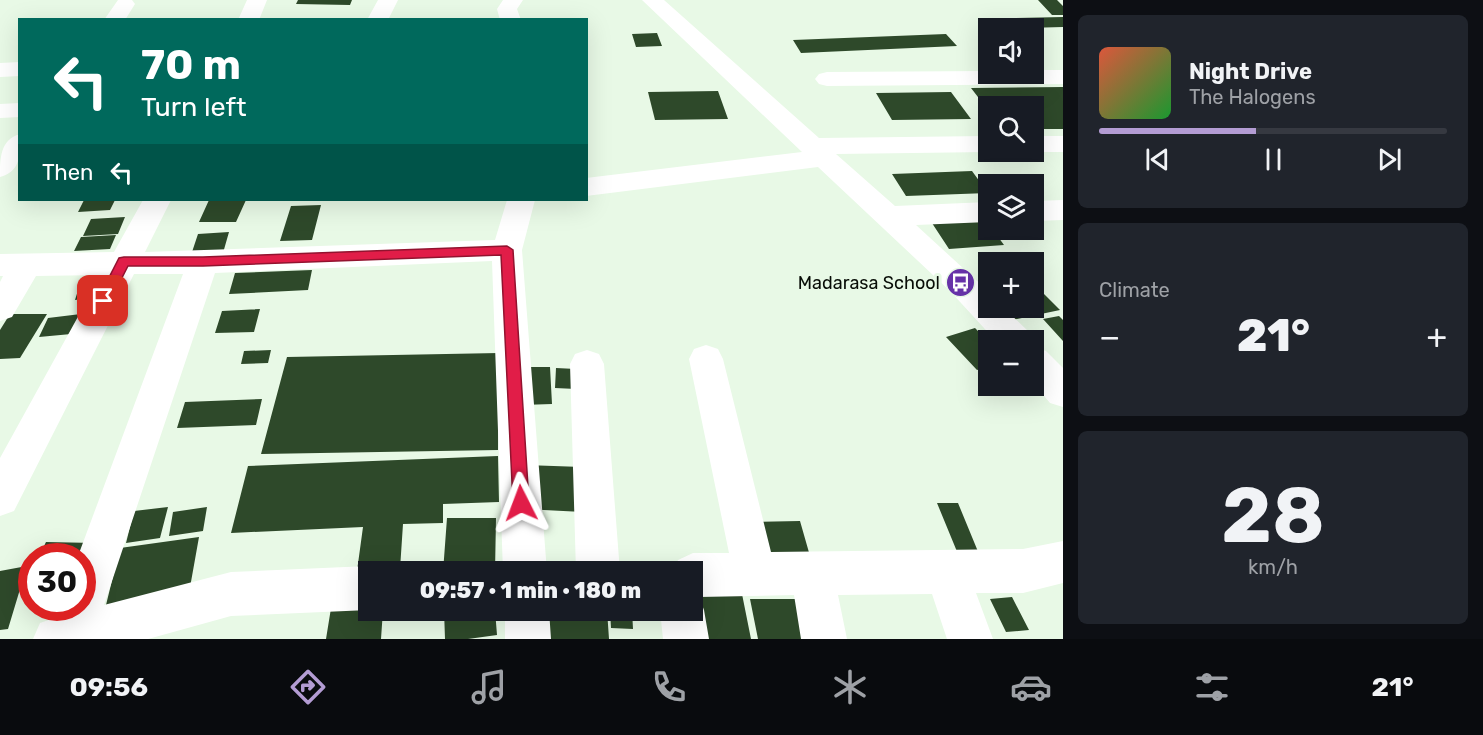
<!DOCTYPE html>
<html lang="en">
<head>
<meta charset="utf-8">
<style>
	body { margin:0; font-family:Rubik,sans-serif; background:#20242c; color:#f1f3f6; height:100vh; display:flex; flex-direction:column; font-size:22px; white-space:nowrap }
	* { box-sizing:border-box; margin:0 }
	p { font-size:20px; color:#9ea1a6 }
	.icon { flex:none; width:33px; height:33px; fill:none; stroke:currentColor; stroke-width:2; stroke-linecap:round; stroke-linejoin:round }
	.map { position:relative; flex:1; overflow:hidden }
	.drawer { display:flex; flex-direction:column; gap:15px; padding:15px; background:#0d0f14; width:420px }
	.drawer>* { flex:none }
	.top-card { position:absolute; left:18px; top:18px; width:570px; height:183px; border-radius:0px; box-shadow:0 6px 24px #0002; background:#00695c; color:#fff; overflow:hidden }
	.controls { position:absolute; left:978px; top:18px; display:grid; gap:12px }
	.controls a { display:grid; place-items:center; width:66px; height:66px; border-radius:0px; background:#171b24; box-shadow:0 6px 24px #0002; font-size:30px }
	.speed { position:absolute; left:18px; top:543px; display:flex; gap:12px; font-size:30px; font-weight:700; text-align:center }
	.speed>* { display:grid; place-content:center; width:78px; height:78px; border-radius:50%; background:#171b24; box-shadow:0 6px 24px #0002; line-height:1 }
	.speed .limit { border:9px solid #d22; background:#fff; color:#111 }
	.pin { position:absolute; display:grid; place-items:center; width:51px; height:51px; color:#fff; margin:-26px; border-radius:12px; box-shadow:0 3px 9px #0006 }
	.me { position:absolute; width:66px; margin:-33px; rotate:357deg; stroke-linejoin:round; filter:drop-shadow(0 0 4px #0008) }
	.turn { display:flex; align-items:center; gap:21px; height:126px; padding:0 24px; font-size:27px }
	.turn .icon { width:78px; height:78px; stroke-width:2.5 }
	.turn b { display:block; font-size:42px; line-height:51px }
	.then { display:flex; align-items:center; height:57px; padding:0 24px; background:#0003; gap:12px; font-size:22px }
	.big { font-size:45px; font-weight:800; line-height:1.1 }
	.drawer .card { flex:1; display:flex; flex-direction:column; justify-content:center; gap:9px; min-width:0; padding:0 21px; border-radius:9px; background:#20242c }
	.drawer .dial { align-items:center; gap:0 }
	.dial b { font-size:78px; line-height:1 }
	.song { display:flex; align-items:center; gap:18px }
	.cover { width:72px; height:72px; border-radius:9px; background:linear-gradient(135deg,hsl(10 70% 55%),hsl(130 70% 35%)) }
	.played { height:6px; border-radius:3px; background:linear-gradient(90deg,#b39cd3 45%,#363941 45%) }
	.keys { display:flex; justify-content:space-around; direction:ltr }
	.heat { display:flex; justify-content:space-between; align-items:center; font-size:33px; direction:ltr }
	.trip { position:absolute; left:358px; top:561px; width:345px; height:60px; border-radius:0px; background:#171b24; box-shadow:0 6px 24px #0002; font-weight:800; line-height:60px; text-align:center }
	.tabs { display:flex; height:96px; justify-content:space-around; align-items:center; background:#090b0e; color:#9ea1a6 }
	.tabs .icon { width:42px; height:42px }
	.tabs .active { color:#b39cd3 }
	.tabs b { font-size:27px; color:#f1f3f6 }
	main { display:flex; flex:1; min-height:0 }
	.map>svg:first-child { display:block }
	.building { fill:#2e492a }
	.lines { fill:none; stroke-linecap:round; stroke-linejoin:round }
	.minor { fill:#fff; fill-rule:evenodd }
	.route { fill:#e11d48; stroke:#92132f; stroke-width:1.5 }
	.labels { text-anchor:middle; stroke-width:6; stroke-linejoin:round; paint-order:stroke }
	.poi-label { font-size:18px; fill:#080d07; stroke:#e8f9e6; text-anchor:end }
</style>
</head>
<body>
<main>
<div class="map">
<svg width="1063" height="639" viewBox="0 0 1063 639">
	<rect width="100%" height="100%" fill="#e8f9e6"/>
	<path class="building" d="M298 0H352L350 5 296 4Z
		M1038 0H1057L1063 6V15H1052Z
		M1063 17V27L1026 28 1016 18Z
		M657 33 662 46 636 47 632 34Z
		M946 34 957 46 801 53 793 40Z
		M1063 87V129H1042L1034 122V106H988V110L971 88Z
		M718 91 728 119 655 120 648 92Z
		M951 92 971 119 892 120 876 93Z
		M972 171 988 193 906 196 892 174Z
		M84 200H115L110 210 78 212Z
		M209 200H246L236 222H199Z
		M321 205 312 240 280 241 291 206Z
		M125 217 118 234 83 236 91 219Z
		M983 217 988 224V230H993L1004 245 949 249 930 220Z
		M229 232 223 253 191 255 198 234Z
		M116 235 110 249 74 251 81 237Z
		M312 270 308 290 229 294 235 273Z
		M107 277 102 296 75 300 81 281Z
		M1034 284 1060 310 1012 320 1000 308H1034Z
		M260 309 254 332 215 333 222 311Z
		M89 313 82 333 39 337 48 318Z
		M10 314H47L20 358 0 359V330Z
		M1059 316 1063 320V341L1043 319Z
		M975 328 988 341V367L977 370 946 337Z
		M271 350 268 363 241 364 244 351Z
		M499 353 498 450 261 454 287 357Z
		M522 367H550L552 404 522 405Z
		M556 368 576 369V389L555 388Z
		M262 399 256 425 177 428 185 402Z
		M498 456 499 502 443 504V523L403 524 400 569 357 571 363 527 231 533 248 466Z
		M525 465 582 467 583 512 524 509Z
		M937 503H958L979 554H958Z
		M168 507 160 538 126 543 134 511Z
		M207 507 203 531 169 536 173 512Z
		M447 518H496L495 572H443Z
		M800 521 810 556 762 557 754 522Z
		M199 537 189 593 106 605 120 548Z
		M46 542 95 543 82 556H39Z
		M27 566 8 629 0 630V571Z
		M699 594H742L751 639H706Z
		M1012 597 1029 630 1006 632 990 599Z
		M369 599V610H383L381 639H326L332 602Z
		M750 599H799L808 639H758Z
		M444 610H495L497 635 468 639H445Z
		M543 610H607L609 639H544Z
		M610 610H632L633 629 611 628Z"/>
	<g class="lines">
		<path class="minor" d="M118 0H132L135 4 125 20H104Z
			M247 0H267L259 20H238Z
			M378 0H398L388 20H367Z
			M503 0H523L517 9 521 20H500L497 9Z
			M642 0H664L819 138 988 136 990 152H988L836 154 895 206 988 202V222L916 225 988 291V308H1004L1027 330 1032 340H995L950 291 818 167 586 196V178L802 152Z
			M20 62V76L0 77V63Z
			M1034 70H1063V84L827 86 819 84 815 79 819 74 827 72 988 71V74H1034Z
			M20 103V117L0 118V104Z
			M20 134C20 153 22 171 0 177 0 158 0 140 20 134Z
			M1034 136H1063V152H1032Z
			M143 200H171L145 252 495 240 507 200H535L522 250 547 572H503L492 261 215 273 104 605 231 572 369 566 382 572H369V610L231 616 148 639H33L40 623 63 615 60 608H82V556H78L183 274H134L14 511 0 516V458L101 275 36 276 12 317 0 321V282L3 276H0V254L114 252Z
			M1063 200V220L1034 221V201Z
			M706 345 718 349 723 359 771 552 1023 549 1063 541V583L1023 593H976L993 639H947L932 594 838 595 847 639H801L794 595 699 597 704 610 709 639H663L660 610H693V572H673L678 560 693 553H729L689 359 694 349Z
			M1034 347 1046 351 1063 368V407L1050 403 1034 384Z
			M587 350 599 354 604 364 620 572H576L570 364 575 354Z
			M505 610H549L551 639H505Z"/>
	</g>
	<path class="route" d="M507 246 513 250 529 503 527 508 521 511 515 508 513 503 501 255 203 266H128L108 305 103 306 97 301 119 258 124 257H203Z"/>
	<defs>
		<symbol id="bus-disc" viewBox="-11 -11 22 22"><circle r="9.5" fill="#6732a9" stroke="#e8f9e6"/><path d="M-5-6H5V4H4V6H2V4H-2V6H-4V4H-5ZM-3.5-4V0h7V-4ZM-3.5 1.2v1.5H-2V1.2ZM2 1.2v1.5H3.5V1.2Z" fill="#fff"/></symbol>
	</defs>
	<g fill-rule="evenodd">
		<use href="#bus-disc" x="944" y="266" width="33" height="33"/>
	</g>
	<g class="labels">
		<g class="poi-label">
			<text x="940" y="289">Madarasa School</text>
		</g>
	</g>
</svg>
<div class="controls">
<a><svg class="icon" aria-label="sound" viewBox="0 0 24 24"><path d="M4 9h4l5-4v14l-5-4H4zM17 9q2 3 0 6"/></svg></a>
<a><svg class="icon" aria-label="search" viewBox="0 0 24 24"><circle cx="10" cy="10" r="6"/><path d="M15 15l6 6"/></svg></a>
<a><svg class="icon" aria-label="layers" viewBox="0 0 24 24"><path d="M12 4l9 5-9 5-9-5zM3 14l9 5 9-5"/></svg></a>
<a>+</a>
<a>−</a>
</div>
<div class="speed"><div class="limit">30</div></div>
<div class="pin" style="left:103px;top:301px;background:#d93025"><svg class="icon" aria-label="arrive" viewBox="0 0 24 24"><path d="M6 21V4h12l-3 4 3 4H6"/></svg></div>
<svg class="me" style="left:521px;top:503px" viewBox="-20 -20 40 40"><path d="M0-17L14 15 0 8-14 15z" fill="#e11d48" stroke="#fff" stroke-width="4"/></svg>
<div class="trip">09:57 · 1 min · 180 m</div>
<div class="top-card">
<div class="turn"><svg class="icon" aria-label="left" viewBox="0 0 24 24"><path d="M17 20v-9H6M10 6l-5 5 5 5"/></svg><div><b>70 m</b>Turn left</div></div>
<div class="then">Then<svg class="icon" aria-label="left" viewBox="0 0 24 24"><path d="M17 20v-9H6M10 6l-5 5 5 5"/></svg></div>
</div>
</div>
<section class="drawer">
<div class="card">
<div class="song"><i class="cover"></i><div><b>Night Drive</b><p>The Halogens</p></div></div>
<div class="played"></div>
<div class="keys"><svg class="icon" aria-label="previous" viewBox="0 0 24 24"><path d="M18 5L8 12l10 7zM5 5v14"/></svg><svg class="icon" aria-label="pause" viewBox="0 0 24 24"><path d="M8 5v14M16 5v14"/></svg><svg class="icon" aria-label="next" viewBox="0 0 24 24"><path d="M6 5l10 7-10 7zM19 5v14"/></svg></div>
</div>
<div class="card"><p>Climate</p>
<div class="heat"><a>−</a><b class="big">21°</b><a>+</a></div>
</div>
<div class="card dial"><b>28</b><p>km/h</p></div>
</section>
</main>
<nav class="tabs">
<b>09:56</b>
<svg class="icon active" aria-label="directions" viewBox="0 0 24 24"><path d="M12 3l9 9-9 9-9-9zM9 14v-3h6M13 9l2 2-2 2"/></svg>
<svg class="icon" aria-label="music" viewBox="0 0 24 24"><path d="M9 18V5l10-2v13"/><circle cx="6" cy="18" r="3"/><circle cx="16" cy="16" r="3"/></svg>
<svg class="icon" aria-label="phone" viewBox="0 0 24 24"><path d="M5 4h4l2 5-3 2q2 4 5 5l2-3 5 2v4C11 20 4 13 5 4z"/></svg>
<svg class="icon" aria-label="climate" viewBox="0 0 24 24"><path d="M12 3v18M4 7l16 10M4 17L20 7"/></svg>
<svg class="icon" aria-label="car" viewBox="0 0 24 24"><path d="M5 17H2v-5l4-1 3-4h7l3 4 3 1v5h-3M9 17h6M6 11h13"/><circle cx="7" cy="17" r="2"/><circle cx="17" cy="17" r="2"/></svg>
<svg class="icon" aria-label="filters" viewBox="0 0 24 24"><path d="M4 7h16M4 17h16"/><circle cx="9" cy="7" r="2"/><circle cx="15" cy="17" r="2"/></svg>
<b>21°</b>
</nav>
</body>
</html>
